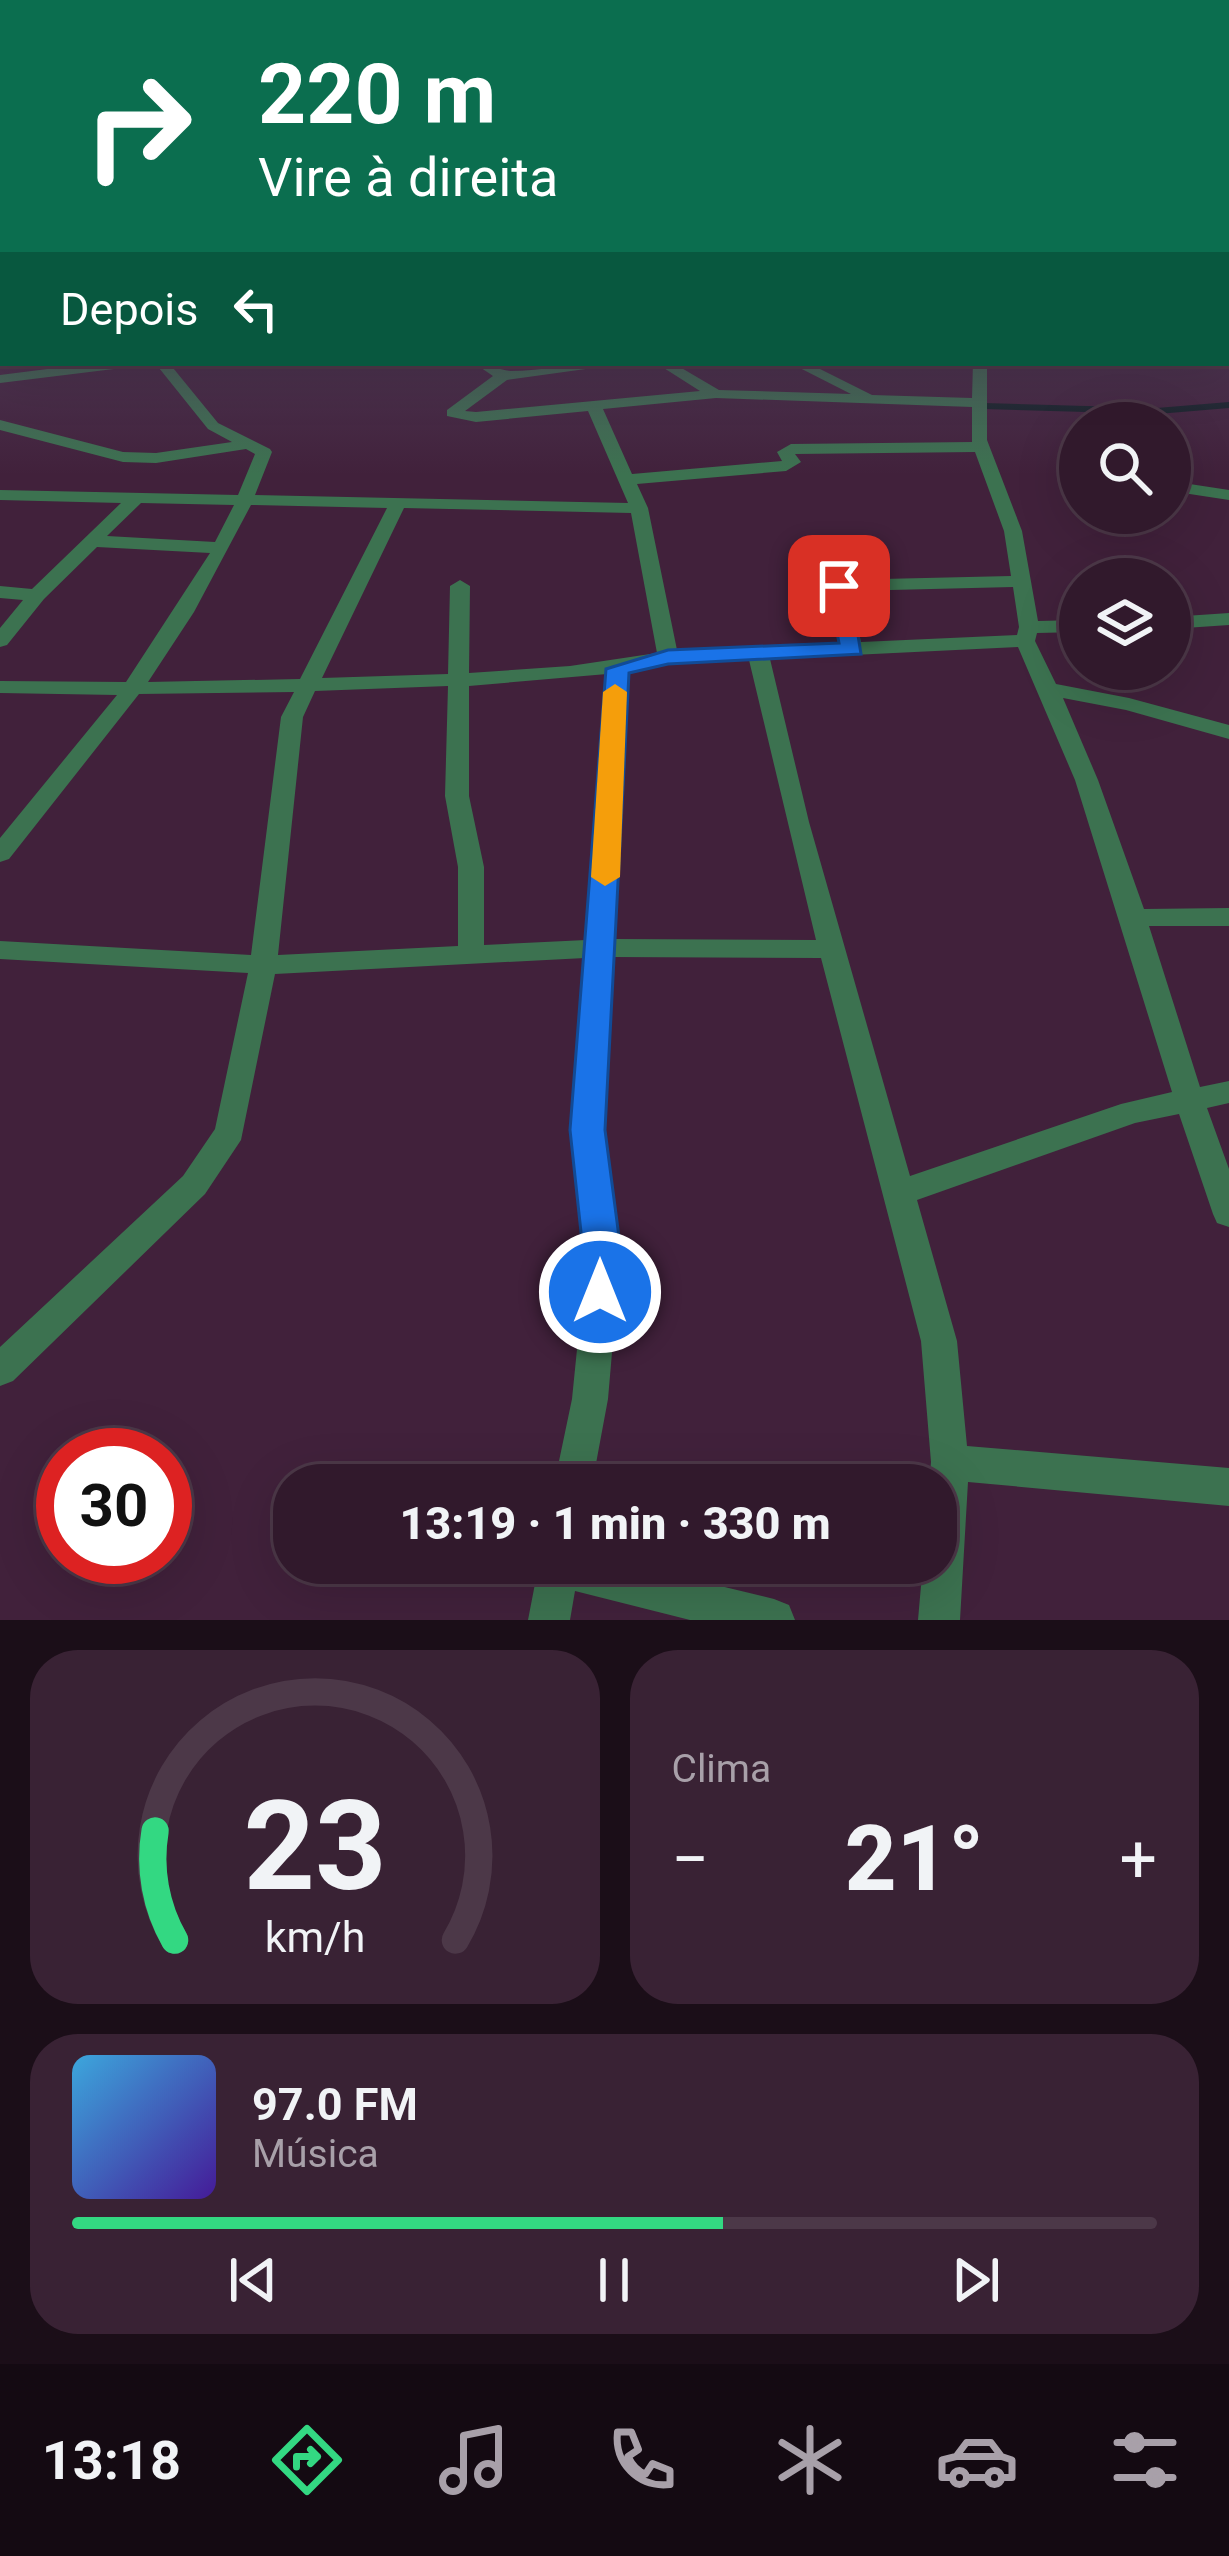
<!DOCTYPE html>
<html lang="pt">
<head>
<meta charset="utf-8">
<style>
	body { margin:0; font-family:Roboto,sans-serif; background:#392234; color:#f1f3f6; height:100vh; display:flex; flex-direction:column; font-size:45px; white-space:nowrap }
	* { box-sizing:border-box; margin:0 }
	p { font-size:39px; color:#a8a0a9 }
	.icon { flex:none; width:66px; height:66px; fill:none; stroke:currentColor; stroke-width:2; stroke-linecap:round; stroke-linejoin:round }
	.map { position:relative; height:1620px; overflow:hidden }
	.details { display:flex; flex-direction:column; gap:30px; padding:30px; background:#1b0e18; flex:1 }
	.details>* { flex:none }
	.guide { position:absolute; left:0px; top:0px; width:1230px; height:366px; box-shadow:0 12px 48px #0002,0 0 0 3px #4c3848; background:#0b6e4f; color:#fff; overflow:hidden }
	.fabs { position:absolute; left:1059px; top:402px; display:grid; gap:24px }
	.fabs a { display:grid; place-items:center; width:132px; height:132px; border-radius:50%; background:#31192c; box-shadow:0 12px 48px #0002,0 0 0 3px #4c3848; font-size:60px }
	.speed { position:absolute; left:36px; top:1428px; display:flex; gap:24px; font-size:60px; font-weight:700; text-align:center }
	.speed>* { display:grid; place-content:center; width:156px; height:156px; border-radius:50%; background:#31192c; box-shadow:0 12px 48px #0002,0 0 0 3px #4c3848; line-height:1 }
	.speed .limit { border:18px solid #d22; background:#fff; color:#111 }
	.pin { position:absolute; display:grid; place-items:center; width:102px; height:102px; color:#fff; margin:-51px; border-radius:24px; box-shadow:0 6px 18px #0006 }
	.me { position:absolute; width:132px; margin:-66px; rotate:0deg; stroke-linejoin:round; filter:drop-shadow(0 0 9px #0008) }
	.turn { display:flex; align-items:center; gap:42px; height:252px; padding:0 60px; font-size:54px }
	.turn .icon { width:156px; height:156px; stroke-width:2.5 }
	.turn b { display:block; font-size:84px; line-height:102px }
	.then { display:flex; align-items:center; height:114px; padding:0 60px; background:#0003; gap:24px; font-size:45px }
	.big { font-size:90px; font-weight:800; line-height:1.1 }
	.details .tile { flex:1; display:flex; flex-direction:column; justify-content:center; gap:18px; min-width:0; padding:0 42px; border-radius:48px; background:#392234 }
	.details .dial { align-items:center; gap:0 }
	.dial svg { height:312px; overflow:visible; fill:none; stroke:#4c3848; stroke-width:7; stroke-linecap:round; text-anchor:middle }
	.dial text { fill:#f1f3f6; stroke:none }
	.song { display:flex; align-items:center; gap:36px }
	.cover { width:144px; height:144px; border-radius:18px; background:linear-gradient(135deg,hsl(200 70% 55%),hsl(260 70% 35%)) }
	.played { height:12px; border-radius:6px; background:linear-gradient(90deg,#33d882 60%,#4c3848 60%) }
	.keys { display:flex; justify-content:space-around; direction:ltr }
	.heat { display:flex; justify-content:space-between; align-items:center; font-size:66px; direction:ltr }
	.details .tiles { flex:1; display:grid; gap:30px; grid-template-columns:1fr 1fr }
	.tile:last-child { grid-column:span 2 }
	.trip { position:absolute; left:273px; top:1464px; width:684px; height:120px; border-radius:48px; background:#31192c; box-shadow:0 12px 48px #0002,0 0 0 3px #4c3848; font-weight:800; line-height:120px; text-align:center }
	.tabs { display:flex; height:192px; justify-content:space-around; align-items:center; background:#140a12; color:#a8a0a9 }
	.tabs .icon { width:84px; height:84px }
	.tabs .current { color:#33d882 }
	.tabs b { font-size:54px; color:#f1f3f6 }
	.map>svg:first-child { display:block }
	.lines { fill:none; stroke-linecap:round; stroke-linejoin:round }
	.stream { stroke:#0f1f23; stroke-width:6 }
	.minor { fill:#3c7250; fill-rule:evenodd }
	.route { fill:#1a73e8; stroke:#114b97; stroke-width:3 }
	.slow { fill:#f59e0b }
</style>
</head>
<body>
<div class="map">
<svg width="1229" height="1620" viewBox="0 0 1229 1620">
	<rect width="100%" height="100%" fill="#41213b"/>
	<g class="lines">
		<path class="stream" d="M984 406 1157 411 1229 405"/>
		<path class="minor" d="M1227 264H1229V272H1227Z
			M0 269 3 270V279L0 278Z
			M1227 313 1229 314V322L1227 321Z
			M95 363H137L130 367 0 383V375Z
			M155 363H169L218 423 270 449 272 452 255 495 628 503 588 411 476 422 447 416V410L493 376 474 363C488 363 498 370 510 371 542 371 575 363 607 363L600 367 507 380 465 411 476 412 700 391 656 363H673L719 390 851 394 790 363H808L872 395 972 398 973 363H987V440L1022 531 1038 621 1080 620V632L1037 633 1035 641 1056 684 1129 698 1229 725V739L1126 710 1063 698 1098 780 1144 909 1229 908V926H1149L1200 1087 1229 1081V1103L1207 1108 1229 1169V1227L1217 1223 1213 1214 1179 1114 1135 1123 917 1200 957 1341 967 1446 1229 1468V1506L968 1482 960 1620H918L923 1563H936V1485H929L931 1462 921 1341 821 958 612 957 603 1130 620 1260 608 1399 592 1485H554L572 1399 586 1260 571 1130 585 958 275 974 241 1140 205 1194 13 1381 0 1386V1347L183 1176 215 1129 248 973 0 959V941L251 955 281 717 294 692 139 694 9 859 0 862V838L117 695 0 693V681L126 682 210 553 97 547 44 599 7 645 0 647V628L23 600 0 598V586L32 589 121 503 0 500V490L238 495 255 454 246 449 156 463 123 462 0 430V420L123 452 156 453 232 442 208 429ZM716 398 972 407V442L791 444 777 452 782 461 632 474 603 409ZM975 452 1004 531 1011 576 839 580 829 586 840 643 677 650 648 508 637 484 786 471 801 462 795 454ZM141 503 234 505 215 542 107 536ZM251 505 387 508 300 679 148 682 194 612ZM404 508 631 513 657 653 570 666 469 673 470 586 460 580 450 586 448 674 322 678ZM1013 587 1019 627 1017 635 861 642 850 591ZM1018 647 1075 780 1172 1092 1121 1104 910 1176 809 822 770 659ZM749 660 816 940 613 939 628 671 668 663ZM607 674 586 940 484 945V867L469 796V686ZM448 686 445 796 458 867V946L278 955 303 717 315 691Z
			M1170 481 1229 490V500L1170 491Z
			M1229 613V625L1170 629V617Z
			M539 1563H625L774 1599 789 1605 795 1620H690L575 1591 570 1620H528Z"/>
	</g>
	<linearGradient id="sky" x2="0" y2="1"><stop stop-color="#241220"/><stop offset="0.52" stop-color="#544360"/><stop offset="1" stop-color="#544360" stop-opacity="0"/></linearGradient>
	<rect width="1229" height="475" fill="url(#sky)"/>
	<path class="route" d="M839 579 850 586 861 654 668 664 629 673 605 1130 622 1260 614 1304 600 1309 586 1304 581 1292 584 1260 570 1130 606 669 668 650 839 643 828 586Z"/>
	<path class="slow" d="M615 684 627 692 620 877 605 886 591 877 603 692Z"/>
</svg>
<div class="fabs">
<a><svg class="icon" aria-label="search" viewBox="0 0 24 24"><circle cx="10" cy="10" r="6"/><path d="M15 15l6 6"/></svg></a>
<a><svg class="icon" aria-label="layers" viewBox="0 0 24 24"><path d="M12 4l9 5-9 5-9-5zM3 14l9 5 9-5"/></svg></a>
</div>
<div class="speed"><div class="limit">30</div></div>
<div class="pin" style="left:839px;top:586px;background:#d93025"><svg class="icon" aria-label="arrive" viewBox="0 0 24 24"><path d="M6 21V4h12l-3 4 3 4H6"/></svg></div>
<svg class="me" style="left:600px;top:1292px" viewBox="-20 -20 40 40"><circle r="17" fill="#1a73e8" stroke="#fff" stroke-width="3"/><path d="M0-11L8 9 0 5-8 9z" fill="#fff"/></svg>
<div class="trip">13:19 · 1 min · 330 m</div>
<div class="guide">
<div class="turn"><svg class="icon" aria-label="right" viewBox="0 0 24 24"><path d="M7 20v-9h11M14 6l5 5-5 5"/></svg><div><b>220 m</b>Vire à direita</div></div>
<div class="then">Depois<svg class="icon" aria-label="left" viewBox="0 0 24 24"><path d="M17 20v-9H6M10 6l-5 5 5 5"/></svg></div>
</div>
</div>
<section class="details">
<div class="tiles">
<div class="tile dial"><svg viewBox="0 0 100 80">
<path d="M14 69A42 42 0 1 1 86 69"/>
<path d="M14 69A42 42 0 0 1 9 41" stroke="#33d882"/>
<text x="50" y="56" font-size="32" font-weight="700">23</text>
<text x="50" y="72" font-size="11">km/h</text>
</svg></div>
<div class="tile"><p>Clima</p>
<div class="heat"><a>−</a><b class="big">21°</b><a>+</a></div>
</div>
<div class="tile">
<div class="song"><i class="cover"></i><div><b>97.0 FM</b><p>Música</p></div></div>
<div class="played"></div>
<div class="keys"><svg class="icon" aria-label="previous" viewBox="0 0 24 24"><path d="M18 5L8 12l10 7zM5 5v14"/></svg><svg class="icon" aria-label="pause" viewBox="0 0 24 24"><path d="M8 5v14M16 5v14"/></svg><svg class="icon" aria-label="next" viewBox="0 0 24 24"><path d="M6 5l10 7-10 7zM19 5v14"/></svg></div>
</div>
</div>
</section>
<nav class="tabs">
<b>13:18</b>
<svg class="icon current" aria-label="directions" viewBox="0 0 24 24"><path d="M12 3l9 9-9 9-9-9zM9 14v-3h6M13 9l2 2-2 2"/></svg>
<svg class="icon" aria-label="music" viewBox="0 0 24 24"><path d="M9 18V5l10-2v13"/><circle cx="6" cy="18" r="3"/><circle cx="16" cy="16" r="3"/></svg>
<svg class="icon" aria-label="phone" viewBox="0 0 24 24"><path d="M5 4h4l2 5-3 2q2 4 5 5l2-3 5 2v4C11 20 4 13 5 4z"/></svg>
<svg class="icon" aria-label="climate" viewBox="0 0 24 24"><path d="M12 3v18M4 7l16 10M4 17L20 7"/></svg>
<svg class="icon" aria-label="car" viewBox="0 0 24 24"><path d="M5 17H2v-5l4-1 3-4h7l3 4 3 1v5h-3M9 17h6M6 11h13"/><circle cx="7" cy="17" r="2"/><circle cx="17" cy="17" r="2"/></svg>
<svg class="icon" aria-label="filters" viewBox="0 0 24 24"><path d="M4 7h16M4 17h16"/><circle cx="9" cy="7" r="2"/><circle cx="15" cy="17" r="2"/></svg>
</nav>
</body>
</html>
